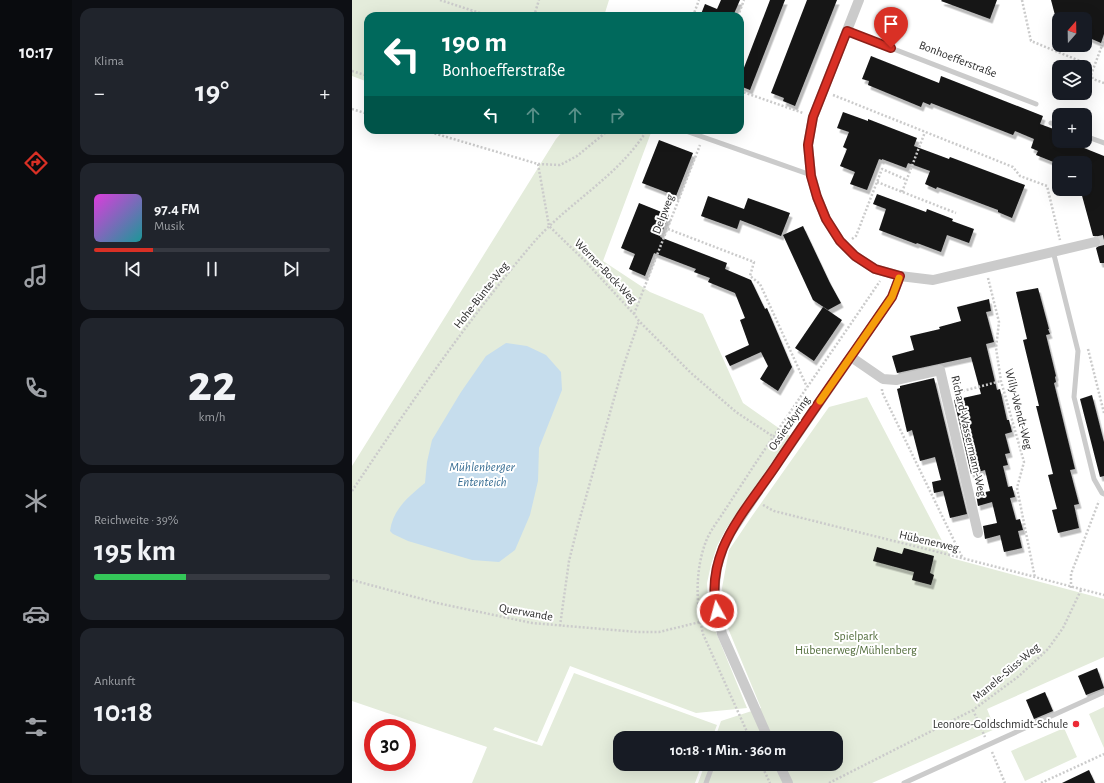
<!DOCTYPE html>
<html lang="de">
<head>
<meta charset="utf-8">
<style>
	body { margin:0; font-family:"Alegreya Sans",sans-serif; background:#20242c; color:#f1f3f6; height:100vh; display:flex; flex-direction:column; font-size:15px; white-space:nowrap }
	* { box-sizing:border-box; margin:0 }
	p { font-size:13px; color:#9ea1a6 }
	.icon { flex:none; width:22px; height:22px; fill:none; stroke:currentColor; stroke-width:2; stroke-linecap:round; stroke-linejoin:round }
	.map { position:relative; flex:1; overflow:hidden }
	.sheet { display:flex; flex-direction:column; gap:8px; padding:8px; background:#0d0f14; width:280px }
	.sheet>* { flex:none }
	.banner { position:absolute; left:12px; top:12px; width:380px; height:122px; border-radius:12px; box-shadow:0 4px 16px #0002; background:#00695c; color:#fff; overflow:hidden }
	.needle { width:26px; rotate:20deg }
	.fabs { position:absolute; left:700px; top:12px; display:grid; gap:8px }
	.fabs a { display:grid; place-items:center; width:40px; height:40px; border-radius:8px; background:#171b24; box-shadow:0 4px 16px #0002; font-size:20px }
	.speed { position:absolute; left:12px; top:719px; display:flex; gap:8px; font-size:20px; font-weight:700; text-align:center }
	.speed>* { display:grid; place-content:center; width:52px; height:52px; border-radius:50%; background:#171b24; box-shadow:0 4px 16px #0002; line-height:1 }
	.speed .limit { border:6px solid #d22; background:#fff; color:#111 }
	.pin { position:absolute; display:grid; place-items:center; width:34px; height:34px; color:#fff; margin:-41px -17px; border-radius:50% 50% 50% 0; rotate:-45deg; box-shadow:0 0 4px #0007 }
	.pin .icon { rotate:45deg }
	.me { position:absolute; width:44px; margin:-22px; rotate:353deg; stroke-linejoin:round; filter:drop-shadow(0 0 3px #0008) }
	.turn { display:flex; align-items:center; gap:14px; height:84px; padding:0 12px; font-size:18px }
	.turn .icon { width:52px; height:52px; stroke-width:2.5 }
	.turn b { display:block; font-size:28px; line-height:34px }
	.lanes { display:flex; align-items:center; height:38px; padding:0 12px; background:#0003; justify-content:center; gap:20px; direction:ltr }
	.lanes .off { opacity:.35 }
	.big { font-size:30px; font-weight:700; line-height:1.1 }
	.sheet .widget { flex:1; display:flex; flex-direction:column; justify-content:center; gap:6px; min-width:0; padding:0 14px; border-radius:12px; background:#20242c }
	.sheet .dial { align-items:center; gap:0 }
	.dial b { font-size:52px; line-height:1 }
	.song { display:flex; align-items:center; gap:12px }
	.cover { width:48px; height:48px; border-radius:6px; background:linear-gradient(135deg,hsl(300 70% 55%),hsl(180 70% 35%)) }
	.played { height:4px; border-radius:2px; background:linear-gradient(90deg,#d93025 25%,#363941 25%) }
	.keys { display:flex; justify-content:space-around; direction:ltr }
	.heat { display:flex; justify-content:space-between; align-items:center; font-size:22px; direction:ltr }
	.charge { height:6px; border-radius:3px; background:linear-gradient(90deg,#34c759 39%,#363941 0) }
	.trip { position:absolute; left:261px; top:731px; width:230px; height:40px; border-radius:12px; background:#171b24; box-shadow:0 4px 16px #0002; font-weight:700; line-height:40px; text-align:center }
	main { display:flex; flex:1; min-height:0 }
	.tab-bar { display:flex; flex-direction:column; width:72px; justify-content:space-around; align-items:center; background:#090b0e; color:#9ea1a6 }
	.tab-bar .icon { width:28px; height:28px }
	.tab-bar .current { color:#d93025 }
	.tab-bar b { font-size:18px; color:#f1f3f6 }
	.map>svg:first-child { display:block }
	.green { fill:#e4ecdb }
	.water { fill:#c6dded }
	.building { fill:#151515; filter:url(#shadow) }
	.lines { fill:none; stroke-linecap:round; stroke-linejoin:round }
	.minor-tunnel { stroke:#d5d5d5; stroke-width:10; stroke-dasharray:10 5; stroke-linecap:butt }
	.path { stroke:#cbcbcb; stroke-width:2.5; stroke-dasharray:2 2; stroke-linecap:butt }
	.service { stroke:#cbcbcb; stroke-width:5 }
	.minor { stroke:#cbcbcb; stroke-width:10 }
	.route-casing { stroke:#8d1f18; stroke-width:10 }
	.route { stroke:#d93025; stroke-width:7 }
	.slow { stroke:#f59e0b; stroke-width:7 }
	.poi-dot { fill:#ec2934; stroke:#fff; stroke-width:1.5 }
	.labels { text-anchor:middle; stroke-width:4; stroke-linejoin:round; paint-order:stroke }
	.street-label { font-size:12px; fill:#2e2e2e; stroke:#fff }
	.park-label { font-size:12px; fill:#506b39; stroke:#fff }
	.poi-label { font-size:12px; fill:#2e2e2e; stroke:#fff; text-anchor:end }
	.water-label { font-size:13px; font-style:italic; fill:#396e93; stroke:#fff }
</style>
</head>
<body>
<main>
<nav class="tab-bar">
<b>10:17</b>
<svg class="icon current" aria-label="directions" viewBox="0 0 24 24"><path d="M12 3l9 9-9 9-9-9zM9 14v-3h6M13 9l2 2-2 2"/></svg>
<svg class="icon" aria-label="music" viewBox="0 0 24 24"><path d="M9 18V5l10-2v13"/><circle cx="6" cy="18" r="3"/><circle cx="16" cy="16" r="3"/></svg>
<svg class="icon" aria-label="phone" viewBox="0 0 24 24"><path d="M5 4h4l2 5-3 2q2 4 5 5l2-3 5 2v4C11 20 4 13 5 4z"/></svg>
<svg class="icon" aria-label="climate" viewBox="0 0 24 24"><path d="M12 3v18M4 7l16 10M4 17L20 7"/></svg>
<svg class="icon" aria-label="car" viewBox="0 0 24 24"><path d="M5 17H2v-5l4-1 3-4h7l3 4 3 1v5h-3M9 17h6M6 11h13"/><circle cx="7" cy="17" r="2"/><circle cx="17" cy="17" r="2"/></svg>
<svg class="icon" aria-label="filters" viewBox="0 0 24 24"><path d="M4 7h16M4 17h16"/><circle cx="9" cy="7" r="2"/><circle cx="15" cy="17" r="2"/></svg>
</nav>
<section class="sheet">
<div class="widget"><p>Klima</p>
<div class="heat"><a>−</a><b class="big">19°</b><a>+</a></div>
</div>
<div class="widget">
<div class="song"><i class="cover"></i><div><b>97.4 FM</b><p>Musik</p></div></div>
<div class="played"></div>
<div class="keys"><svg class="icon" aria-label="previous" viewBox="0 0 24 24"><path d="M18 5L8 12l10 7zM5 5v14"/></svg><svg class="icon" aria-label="pause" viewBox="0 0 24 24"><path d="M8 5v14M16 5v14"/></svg><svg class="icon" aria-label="next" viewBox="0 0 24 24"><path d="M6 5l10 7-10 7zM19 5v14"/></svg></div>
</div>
<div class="widget dial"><b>22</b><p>km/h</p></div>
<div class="widget"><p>Reichweite · 39%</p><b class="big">195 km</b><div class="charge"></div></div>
<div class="widget"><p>Ankunft</p><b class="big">10:18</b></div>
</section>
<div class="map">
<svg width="752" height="783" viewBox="0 0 752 783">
	<defs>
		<filter id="shadow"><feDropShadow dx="2.5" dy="4.5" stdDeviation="0" flood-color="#0004"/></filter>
	</defs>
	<rect width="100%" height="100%" fill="#fff"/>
	<path class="green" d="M0 0H257L252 16H118L110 13 109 16H16V82L0 76Z
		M212 130H300L251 261 298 292 351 314 391 403 438 436 374 529 365 546 359 565 355 583 356 600 359 620 395 708 344 713 218 666 185 742 143 727 141 730 190 746 222 673 365 725 360 738H268V764H350L343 783H120L135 747 0 701V466L204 139Z
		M515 397 599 558 752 599V657L635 709 643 729 520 783H346L353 764H484V738H363L369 721 409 708 373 621 370 588 377 550 400 516 477 407Z
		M752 707V748L737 714Z
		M712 728 725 757 673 781 659 751Z"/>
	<path class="water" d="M154 343 175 346 194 355 209 372 210 390 187 448 186 481 178 515 163 550 147 562 120 560 56 541 41 534 38 531C41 509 57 496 73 483L75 462 80 440 109 392 134 356Z"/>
	<path class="building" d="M369 0H388L381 16H355L349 14 353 4 365 9Z
		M418 0H433L398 90 388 86V78Z
		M455 0H485L443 106 431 101 432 98 419 93Z
		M590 0H645L638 19 589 1Z
		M699 0H752V34L749 43 733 36V19H704Z
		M519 56 587 83 589 76 691 116 688 124 707 131V141H724L734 145 732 148 752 156V263H748L744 248 749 244V240L745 236H741L729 192 733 191V163H704L684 155 686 151 679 148 682 139 663 131 661 135 579 103 578 105 571 102 569 107 516 85 517 81 510 79Z
		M491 112 516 121V119L565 138 562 146 597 159 598 157 673 185 660 218 646 212V210L609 196 585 187 584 189 573 184 578 171 556 163 554 168 530 159V160L527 159 515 190 498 184 503 172 488 166 495 149 491 147 497 132 485 128Z
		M307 140 341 153 324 196 290 183Z
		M525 194 574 212 575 209 601 219 600 221 622 229 617 243 595 235 589 252 565 243 564 244 527 230 534 209 521 204Z
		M356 196 392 209 396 198 438 213 429 236 388 220 385 229 349 216Z
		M287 203 317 215 308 237 375 263 373 269 399 280 413 309 415 308 440 367 426 391 408 379 416 366 409 352 378 366 373 356 397 345 388 320 393 318 383 293 356 282 358 278 342 272 344 269 302 253 293 276 277 269 283 254 269 248Z
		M451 226 478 283 489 303 476 310 461 300 431 235Z
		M686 288 697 329H696L698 334 694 335 704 376 703 377 704 382 702 383 723 469 718 470 727 504 722 505 727 528 706 533 700 510 705 509 696 475 701 474 684 406H687L671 340 675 339 664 292Z
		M637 299 639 311 634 312 642 342 634 344 645 390 648 389 655 420H657L660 432 653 434 658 453 653 454 656 465 651 466 656 487 660 486 663 497 658 498 664 520 668 519 671 530 666 531 670 548 652 552 648 535 633 539 631 526 645 523 640 502 626 506 624 494 638 491 633 470 619 474 602 400 629 394 619 357 545 373 540 356 562 350 558 336 588 329 587 327 609 321 605 307Z
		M471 307 490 320 462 361 443 348Z
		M582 378 615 514 598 518 591 491 582 493 580 482 589 480 583 457 568 461 560 430 555 432 545 389 548 388V386Z
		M740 395 752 442V476L748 477 728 399Z
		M525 547 550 554 552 548 582 556 578 573 582 575 579 585 560 580 562 572 521 561Z
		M745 668 752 688 734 695 726 676Z
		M693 692 701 711 682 719 674 700Z
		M737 770 743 783H710Z"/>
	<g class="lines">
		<path class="minor-tunnel" d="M743 242 752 240"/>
		<path class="path" d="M88 0 137 16
			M670 0 679 41 733 63 741 79 752 83
			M118 16 120 11
			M182 16 187 0
			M341 16 347 0
			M386 16 392 0
			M0 71 16 76
			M739 75 752 40
			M388 91 451 113
			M481 95 661 167 668 176 695 186 708 240
			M0 109 16 114
			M71 130 186 164 208 165 225 156 253 133 260 130
			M186 164 197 226 233 261 282 314 287 321 339 373 384 412 428 441
			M525 182 604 213
			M550 192 573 132
			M316 229 402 262 398 276 408 284 455 387
			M500 239 504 236 530 169 555 180
			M636 278 647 322 644 348 649 381 672 462 665 488 683 578
			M282 314 348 145
			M736 349 752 413
			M530 389V392L610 557
			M603 393 649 381
			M0 491C56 407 116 319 182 242 217 202 267 176 295 130
			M411 505 422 511 610 558 752 595
			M0 580 85 603 180 623 285 632H307L348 622
			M719 588V574L747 501
			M208 626 217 561 226 525 271 367 287 321
			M621 710 633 737
			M396 734 351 634C344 605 343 572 353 544 357 532 366 521 373 510 382 496 392 481 401 467 443 404 486 343 528 281
			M640 752 653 783
			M409 764 418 783
			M477 783 621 710 667 676 696 649 711 628 729 590
			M689 783 752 754"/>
		<path class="service" d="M495 31 684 104
			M699 123 707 126
			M331 130 459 175
			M733 136 752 143
			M701 251 726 351 722 397 742 479 750 493 752 494
			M404 738 414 734
			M354 783 361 764
			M552 783 750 693"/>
		<path class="minor" d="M507 0 461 117 456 145 459 175 465 197 474 219 488 241 503 256 523 269 548 276
			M499 357 531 379 544 380 588 370 626 533
			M416 738 370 634 362 599 363 584 365 567 371 548 379 532 401 499 540 297 548 276 581 280 743 242
			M427 764 436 783"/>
	</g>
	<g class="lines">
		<defs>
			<path id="route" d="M365 611C360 590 363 568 371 548 382 521 406 492 423 467 461 410 501 354 540 297L548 276 523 269 503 256 488 241 474 219 465 197 459 176 456 145 461 117 495 31 539 48"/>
		</defs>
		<use href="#route" class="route-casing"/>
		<use href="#route" class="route"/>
		<path class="slow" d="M468 401 540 297 547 278"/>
	</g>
	<circle class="poi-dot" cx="724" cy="724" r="4"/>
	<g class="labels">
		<g class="street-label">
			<text transform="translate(606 59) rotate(21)" y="4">Bonhoefferstraße</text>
			<text transform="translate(311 214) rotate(-69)" y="4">Delpweg</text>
			<text transform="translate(254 271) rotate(46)" y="4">Werner-Bock-Weg</text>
			<text transform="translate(129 295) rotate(-52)" y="4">Hohe-Bünte-Weg</text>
			<text transform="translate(667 409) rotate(76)" y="4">Willy-Wendt-Weg</text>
			<text transform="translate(437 423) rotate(-55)" y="4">Ossietzkyring</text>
			<text transform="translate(617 436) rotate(77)" y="4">Richard-Wassermann-Weg</text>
			<text transform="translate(577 541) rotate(13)" y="4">Hübenerweg</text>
			<text transform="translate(174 612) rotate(10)" y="4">Querwande</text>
			<text transform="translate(654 672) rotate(-40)" y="4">Manele-Süss-Weg</text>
		</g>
		<g class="park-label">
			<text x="504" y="640">Spielpark<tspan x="504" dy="14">Hübenerweg/Mühlenberg</tspan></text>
		</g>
		<g class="poi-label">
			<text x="716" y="728">Leonore-Goldschmidt-Schule</text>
		</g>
		<g class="water-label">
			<text x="130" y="471">Mühlenberger<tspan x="130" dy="15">Ententeich</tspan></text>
		</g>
	</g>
</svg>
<div class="fabs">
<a><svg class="needle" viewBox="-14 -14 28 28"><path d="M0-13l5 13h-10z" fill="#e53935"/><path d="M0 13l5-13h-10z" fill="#9ea1a6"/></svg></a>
<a><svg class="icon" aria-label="layers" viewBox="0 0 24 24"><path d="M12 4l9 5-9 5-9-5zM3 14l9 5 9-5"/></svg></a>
<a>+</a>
<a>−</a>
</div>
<div class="speed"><div class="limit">30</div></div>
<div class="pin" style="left:539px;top:48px;background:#d93025"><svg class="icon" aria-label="arrive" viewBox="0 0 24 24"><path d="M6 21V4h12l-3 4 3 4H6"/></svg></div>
<svg class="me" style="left:365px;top:611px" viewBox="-20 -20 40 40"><circle r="17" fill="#d93025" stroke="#fff" stroke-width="3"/><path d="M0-11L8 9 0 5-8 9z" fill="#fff"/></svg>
<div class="trip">10:18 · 1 Min. · 360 m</div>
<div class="banner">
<div class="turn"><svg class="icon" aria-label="left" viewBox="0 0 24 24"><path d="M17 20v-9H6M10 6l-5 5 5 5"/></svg><div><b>190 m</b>Bonhoefferstraße</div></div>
<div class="lanes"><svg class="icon" aria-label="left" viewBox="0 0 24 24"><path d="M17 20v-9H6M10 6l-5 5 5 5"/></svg><svg class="icon off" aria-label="ahead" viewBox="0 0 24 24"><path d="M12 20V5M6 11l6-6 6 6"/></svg><svg class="icon off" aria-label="ahead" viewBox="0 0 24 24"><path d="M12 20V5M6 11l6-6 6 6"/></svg><svg class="icon off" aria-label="right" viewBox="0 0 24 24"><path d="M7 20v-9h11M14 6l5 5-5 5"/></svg></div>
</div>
</div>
</main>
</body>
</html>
